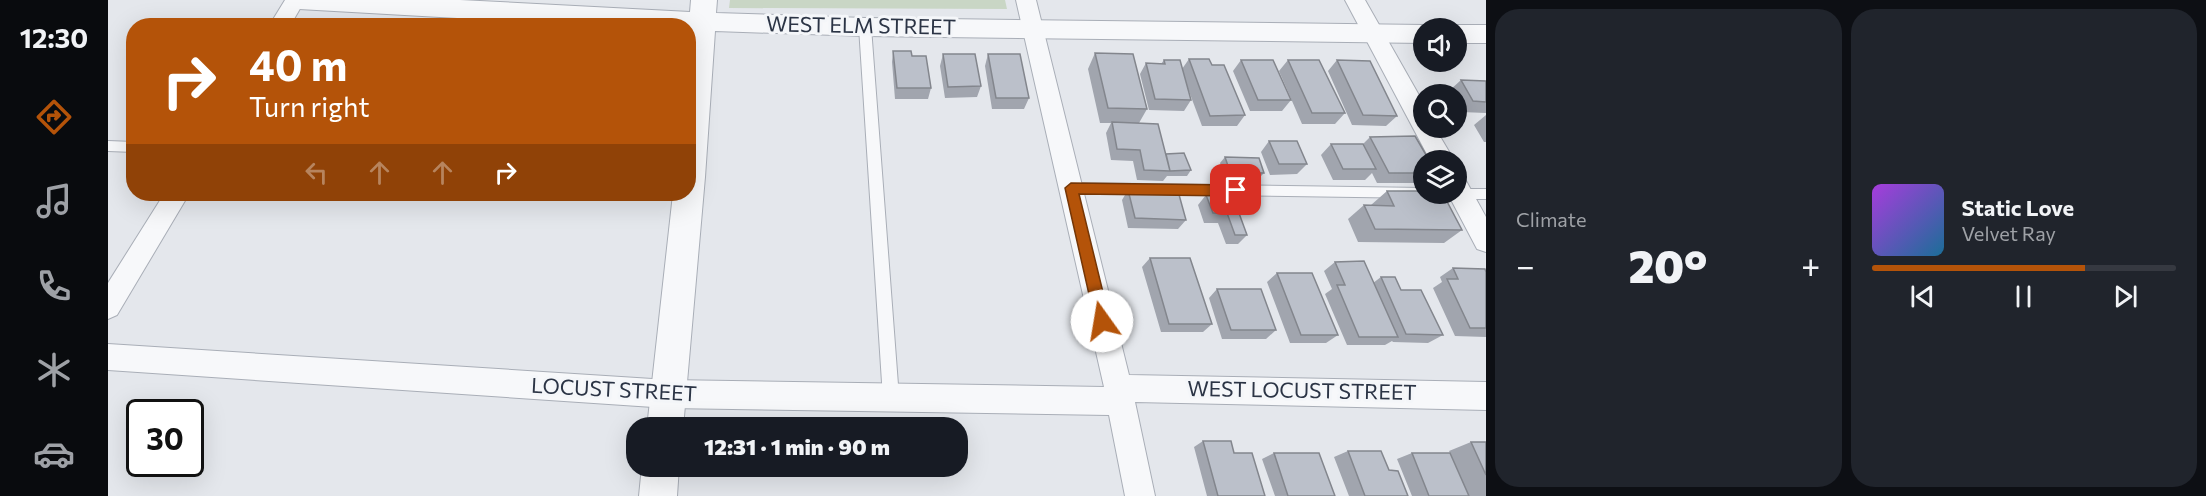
<!DOCTYPE html>
<html lang="en">
<head>
<meta charset="utf-8">
<style>
	body { margin:0; font-family:Commissioner,sans-serif; background:#20242c; color:#f1f3f6; height:100vh; display:flex; flex-direction:column; font-size:22px; white-space:nowrap }
	* { box-sizing:border-box; margin:0 }
	p { font-size:20px; color:#9ea1a6 }
	.icon { flex:none; width:33px; height:33px; fill:none; stroke:currentColor; stroke-width:2; stroke-linecap:round; stroke-linejoin:round }
	.map { position:relative; flex:1; overflow:hidden }
	.panel { display:flex; flex-direction:column; gap:9px; padding:9px; background:#0d0f14; width:720px }
	.panel>* { flex:none }
	.guide { position:absolute; left:18px; top:18px; width:570px; height:183px; border-radius:24px; box-shadow:0 6px 24px #0002; background:#b45309; color:#fff; overflow:hidden }
	.controls { position:absolute; left:1305px; top:18px; display:grid; gap:12px }
	.controls a { display:grid; place-items:center; width:54px; height:54px; border-radius:50%; background:#171b24; box-shadow:0 6px 24px #0002; font-size:30px }
	.speed { position:absolute; left:18px; top:399px; display:flex; gap:12px; font-size:30px; font-weight:700; text-align:center }
	.speed>* { display:grid; place-content:center; width:78px; height:78px; border-radius:50%; background:#171b24; box-shadow:0 6px 24px #0002; line-height:1 }
	.speed .limit { border:3px solid #111; border-radius:9px; background:#fff; color:#111 }
	.pin { position:absolute; display:grid; place-items:center; width:51px; height:51px; color:#fff; margin:-26px; border-radius:12px; box-shadow:0 3px 9px #0006 }
	.me { position:absolute; width:66px; margin:-33px; rotate:347deg; stroke-linejoin:round; filter:drop-shadow(0 0 4px #0008) }
	.turn { display:flex; align-items:center; gap:21px; height:126px; padding:0 24px; font-size:27px }
	.turn .icon { width:78px; height:78px; stroke-width:2.5 }
	.turn b { display:block; font-size:42px; line-height:51px }
	.lanes { display:flex; align-items:center; height:57px; padding:0 24px; background:#0003; justify-content:center; gap:30px; direction:ltr }
	.lanes .off { opacity:.35 }
	.big { font-size:45px; font-weight:800; line-height:1.1 }
	.panel .tile { flex:1; display:flex; flex-direction:column; justify-content:center; gap:9px; min-width:0; padding:0 21px; border-radius:24px; background:#20242c }
	.song { display:flex; align-items:center; gap:18px }
	.cover { width:72px; height:72px; border-radius:9px; background:linear-gradient(135deg,hsl(280 70% 55%),hsl(200 70% 35%)) }
	.played { height:6px; border-radius:3px; background:linear-gradient(90deg,#b45309 70%,#363941 70%) }
	.keys { display:flex; justify-content:space-around; direction:ltr }
	.heat { display:flex; justify-content:space-between; align-items:center; font-size:33px; direction:ltr }
	.panel .tiles { flex:1; display:grid; gap:9px; grid-template-columns:repeat(2,1fr) }
	.trip { position:absolute; left:518px; top:417px; width:342px; height:60px; border-radius:24px; background:#171b24; box-shadow:0 6px 24px #0002; font-weight:800; line-height:60px; text-align:center }
	main { display:flex; flex:1; min-height:0 }
	.tab-bar { display:flex; flex-direction:column; width:108px; justify-content:space-around; align-items:center; background:#090b0e; color:#9ea1a6 }
	.tab-bar .icon { width:42px; height:42px }
	.tab-bar .current { color:#b45309 }
	.tab-bar b { font-size:27px; color:#f1f3f6 }
	.map>svg:first-child { display:block }
	.green { fill:#c9d6c5 }
	.lines { fill:none; stroke-linecap:round; stroke-linejoin:round }
	.service-casing { stroke:#a9aeb7; stroke-width:2 }
	.minor-casing { stroke:#a9aeb7; stroke-width:2 }
	.tertiary-casing { stroke:#a9aeb7; stroke-width:2 }
	.service { fill:#f7f8fa; fill-rule:evenodd }
	.minor { fill:#f7f8fa; fill-rule:evenodd }
	.tertiary { fill:#f7f8fa; fill-rule:evenodd }
	.wall { fill:#a1a5ae }
	.building { fill:#bbc0ca; stroke:#83868d; stroke-width:1.5 }
	.route { fill:#b45309; stroke:#753606; stroke-width:1.5 }
	.labels { text-anchor:middle; stroke-width:6; stroke-linejoin:round; paint-order:stroke }
	.street-label { font-size:21px; fill:#2b3445; stroke:#f4f6f9 }
</style>
</head>
<body>
<main>
<nav class="tab-bar">
<b>12:30</b>
<svg class="icon current" aria-label="directions" viewBox="0 0 24 24"><path d="M12 3l9 9-9 9-9-9zM9 14v-3h6M13 9l2 2-2 2"/></svg>
<svg class="icon" aria-label="music" viewBox="0 0 24 24"><path d="M9 18V5l10-2v13"/><circle cx="6" cy="18" r="3"/><circle cx="16" cy="16" r="3"/></svg>
<svg class="icon" aria-label="phone" viewBox="0 0 24 24"><path d="M5 4h4l2 5-3 2q2 4 5 5l2-3 5 2v4C11 20 4 13 5 4z"/></svg>
<svg class="icon" aria-label="climate" viewBox="0 0 24 24"><path d="M12 3v18M4 7l16 10M4 17L20 7"/></svg>
<svg class="icon" aria-label="car" viewBox="0 0 24 24"><path d="M5 17H2v-5l4-1 3-4h7l3 4 3 1v5h-3M9 17h6M6 11h13"/><circle cx="7" cy="17" r="2"/><circle cx="17" cy="17" r="2"/></svg>
</nav>
<div class="map">
<svg width="1378" height="496" viewBox="0 0 1378 496">
	<rect width="100%" height="100%" fill="#e4e7ec"/>
	<path class="green" d="M622 0H897L899 9 621 8Z"/>
	<g class="lines">
		<defs>
			<path id="service" d="M757 23 763 27 791 398 788 403 783 405 778 403 775 398 751 27Z
				M0 141 26 142V152L0 151Z
				M963 183 1316 188V194H1322L1316 198 963 193 957 188Z
				M1348 189H1378V199H1335L1330 198 1329 194H1348Z"/>
			<path id="minor" d="M177 0H197L182 26H161Z
				M908 0H928L1021 375 1378 382V410L1027 402 1047 496H1017L1001 415 560 408 0 370V344L560 380 996 387Z
				M1237 0H1257L1316 104V128H1327L1346 160H1322Z
				M1348 176 1357 179 1378 217V252L1369 249 1340 194H1348Z
				M56 194H81L9 315 0 319V283Z"/>
			<path id="tertiary" d="M178 0H352L582 12 583 0H609L608 13 757 18 1316 25 1326 28H1316V43L757 36 607 31 597 177 575 428H539L565 194H580V26H493L191 9 182 6Z
				M1348 25H1378V43H1348V28H1338Z
				M534 466H571L569 496H531Z"/>
		</defs>
		<use href="#service" class="service-casing"/>
		<use href="#minor" class="minor-casing"/>
		<use href="#tertiary" class="tertiary-casing"/>
		<use href="#service" class="service"/>
		<use href="#minor" class="minor"/>
		<use href="#tertiary" class="tertiary"/>
	</g>
	<path class="wall" d="M785 51 804 56 823 88 820 99H787L784 62Z
		M987 53 1039 109 1031 123 1058 154 1083 170 1079 176H1059L1055 181 1029 180 1025 161 1003 160 998 133 1003 123H992L980 69Z
		M835 54 873 86 869 97 837 98 832 66Z
		M880 54 921 98 916 109H884L877 66Z
		M1081 59 1104 65 1137 115 1129 126H1094L1079 86 1083 100 1076 111 1041 110 1032 74 1038 63 1053 64 1056 60 1074 69Z
		M1133 60 1183 100 1174 111H1142L1125 71Z
		M1180 60 1237 113 1227 124H1194L1171 71Z
		M1229 60 1289 116 1278 126 1244 125 1220 71Z
		M1353 80 1378 81V113L1353 112 1348 104V94H1343L1341 91Z
		M1378 115V142H1376L1366 125Z
		M1262 137 1316 160 1315 183H1269L1264 173 1257 180H1225L1213 155 1223 144H1255Z
		M1161 141 1199 164 1189 174 1162 175 1153 152Z
		M1117 157 1156 173 1151 178 1117 177 1112 163Z
		M1020 190 1078 220 1070 229 1020 228 1014 200Z
		M1279 191 1354 230 1336 243 1250 242 1240 219 1256 205H1263Z
		M1124 194 1139 235 1130 244H1118L1110 223H1096L1090 205 1098 195Z
		M1042 258 1104 324 1095 332H1053L1034 267Z
		M1227 262 1265 283 1273 277 1293 290 1335 335 1320 343 1285 342 1284 341 1277 345H1239L1217 294 1224 289 1216 271Z
		M1345 268 1378 272V337L1347 336 1325 288 1334 282 1332 277Z
		M1169 273 1230 335 1218 343H1182L1159 282Z
		M1109 289 1168 330 1158 339H1114L1101 298Z
		M1095 441 1126 453 1157 496H1099L1086 447Z
		M1363 442H1378V496H1304L1289 459 1304 453H1342L1341 451Z
		M1240 451 1281 470 1300 496H1241L1226 457Z
		M1166 453 1227 496H1167L1154 459Z"/>
	<path class="building" d="M785 51H803L804 56H818L823 88H789Z
		M987 53 1025 54 1039 109 1000 108Z
		M835 54H867L873 86 840 87Z
		M880 54H912L921 98H888Z
		M1081 59H1101L1104 65H1116L1137 115 1102 116Z
		M1056 60H1072L1083 100 1047 99 1038 63 1057 64Z
		M1133 60H1165L1183 100H1150Z
		M1180 60H1211L1237 113H1204Z
		M1229 60 1262 61 1289 116 1255 115Z
		M1353 80 1378 81V102L1365 101Z
		M1004 122 1050 124 1062 171 1036 170 1032 150 1009 149Z
		M1307 136 1321 160H1316V173H1281L1262 137Z
		M1161 141H1189L1199 164H1171Z
		M1223 144H1255L1268 169H1235Z
		M1076 153 1083 170 1062 171 1058 154Z
		M1117 157 1151 158 1156 173 1122 172Z
		M1020 190 1070 191 1078 220 1027 218Z
		M1279 191H1316V194H1335L1354 230 1267 229 1256 205 1286 206Z
		M1124 194 1139 235H1127L1119 213H1105L1098 195Z
		M1042 258H1082L1104 324H1061Z
		M1256 261 1290 337H1251L1229 285H1237L1227 262Z
		M1345 268 1377 269 1378 272V328H1362L1339 279H1350Z
		M1169 273H1204L1230 335H1193Z
		M1273 277H1287L1293 290H1313L1335 335 1298 334Z
		M1109 289H1153L1168 330H1123Z
		M1095 441H1123L1126 453H1144L1157 496H1110Z
		M1363 442H1378V475Z
		M1240 451H1273L1281 470 1290 471 1300 496H1257Z
		M1166 453H1211L1227 496H1180Z
		M1304 453H1342L1361 496H1321Z"/>
	<path class="route" d="M963 183 1128 185 1134 190 1128 196 971 194 1002 321 1000 326 994 328 989 326 987 321 957 188Z"/>
	<g class="labels">
		<g class="street-label">
			<text transform="translate(753 26) rotate(1)" y="7">WEST ELM STREET</text>
			<text transform="translate(506 390) rotate(3)" y="7">LOCUST STREET</text>
			<text transform="translate(1194 391) rotate(1)" y="7">WEST LOCUST STREET</text>
		</g>
	</g>
</svg>
<div class="controls">
<a><svg class="icon" aria-label="sound" viewBox="0 0 24 24"><path d="M4 9h4l5-4v14l-5-4H4zM17 9q2 3 0 6"/></svg></a>
<a><svg class="icon" aria-label="search" viewBox="0 0 24 24"><circle cx="10" cy="10" r="6"/><path d="M15 15l6 6"/></svg></a>
<a><svg class="icon" aria-label="layers" viewBox="0 0 24 24"><path d="M12 4l9 5-9 5-9-5zM3 14l9 5 9-5"/></svg></a>
</div>
<div class="speed"><div class="limit">30</div></div>
<div class="pin" style="left:1128px;top:190px;background:#d93025"><svg class="icon" aria-label="arrive" viewBox="0 0 24 24"><path d="M6 21V4h12l-3 4 3 4H6"/></svg></div>
<svg class="me" style="left:994px;top:321px" viewBox="-20 -20 40 40"><circle r="19" fill="#fff"/><path d="M0-13L10 11 0 6-10 11z" fill="#b45309"/></svg>
<div class="trip">12:31 · 1 min · 90 m</div>
<div class="guide">
<div class="turn"><svg class="icon" aria-label="right" viewBox="0 0 24 24"><path d="M7 20v-9h11M14 6l5 5-5 5"/></svg><div><b>40 m</b>Turn right</div></div>
<div class="lanes"><svg class="icon off" aria-label="left" viewBox="0 0 24 24"><path d="M17 20v-9H6M10 6l-5 5 5 5"/></svg><svg class="icon off" aria-label="ahead" viewBox="0 0 24 24"><path d="M12 20V5M6 11l6-6 6 6"/></svg><svg class="icon off" aria-label="ahead" viewBox="0 0 24 24"><path d="M12 20V5M6 11l6-6 6 6"/></svg><svg class="icon" aria-label="right" viewBox="0 0 24 24"><path d="M7 20v-9h11M14 6l5 5-5 5"/></svg></div>
</div>
</div>
<section class="panel">
<div class="tiles">
<div class="tile"><p>Climate</p>
<div class="heat"><a>−</a><b class="big">20°</b><a>+</a></div>
</div>
<div class="tile">
<div class="song"><i class="cover"></i><div><b>Static Love</b><p>Velvet Ray</p></div></div>
<div class="played"></div>
<div class="keys"><svg class="icon" aria-label="previous" viewBox="0 0 24 24"><path d="M18 5L8 12l10 7zM5 5v14"/></svg><svg class="icon" aria-label="pause" viewBox="0 0 24 24"><path d="M8 5v14M16 5v14"/></svg><svg class="icon" aria-label="next" viewBox="0 0 24 24"><path d="M6 5l10 7-10 7zM19 5v14"/></svg></div>
</div>
</div>
</section>
</main>
</body>
</html>
